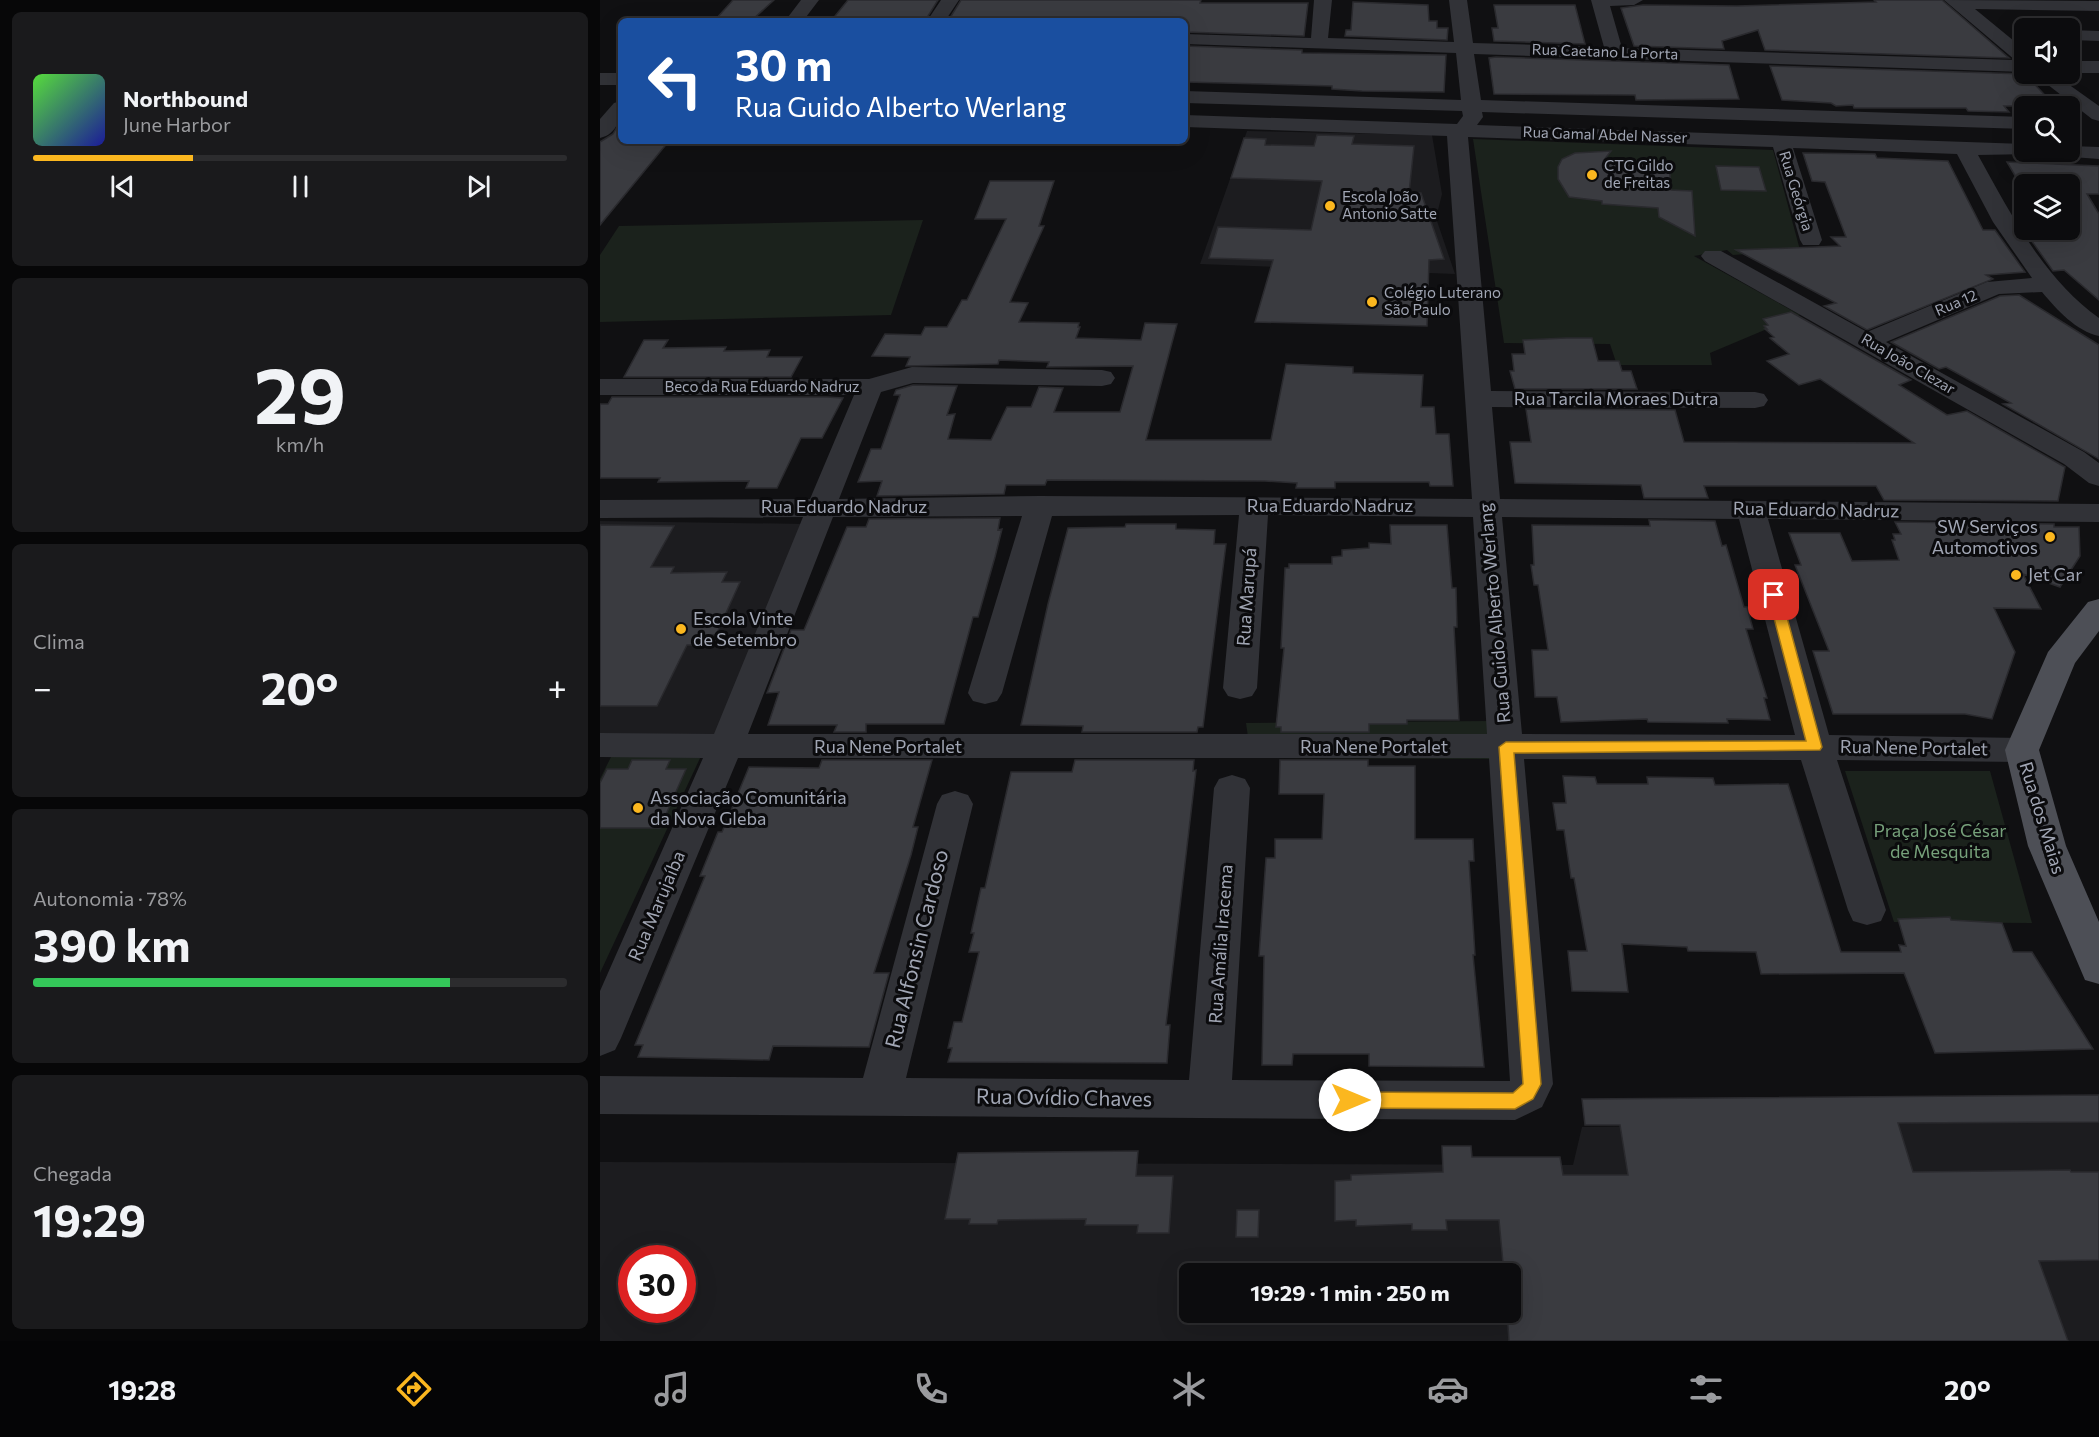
<!DOCTYPE html>
<html lang="pt">
<head>
<meta charset="utf-8">
<style>
	body { margin:0; font-family:Commissioner,sans-serif; background:#1a1a1c; color:#f1f3f6; height:100vh; display:flex; flex-direction:column; font-size:22px; white-space:nowrap }
	* { box-sizing:border-box; margin:0 }
	p { font-size:20px; color:#9a9b9e }
	.icon { flex:none; width:33px; height:33px; fill:none; stroke:currentColor; stroke-width:2; stroke-linecap:round; stroke-linejoin:round }
	.map { position:relative; flex:1; overflow:hidden }
	.drawer { display:flex; flex-direction:column; gap:12px; padding:12px; background:#070708; width:600px }
	.drawer>* { flex:none }
	.guide { position:absolute; left:18px; top:18px; width:570px; height:126px; border-radius:9px; box-shadow:0 6px 24px #0002,0 0 0 2px #2c2c2e; background:#1a4fa0; color:#fff; overflow:hidden }
	.controls { position:absolute; left:1414px; top:18px; display:grid; gap:12px }
	.controls a { display:grid; place-items:center; width:66px; height:66px; border-radius:9px; background:#0c0c0e; box-shadow:0 6px 24px #0002,0 0 0 2px #2c2c2e; font-size:30px }
	.speed { position:absolute; left:18px; top:1245px; display:flex; gap:12px; font-size:30px; font-weight:700; text-align:center }
	.speed>* { display:grid; place-content:center; width:78px; height:78px; border-radius:50%; background:#0c0c0e; box-shadow:0 6px 24px #0002,0 0 0 2px #2c2c2e; line-height:1 }
	.speed .limit { border:9px solid #d22; background:#fff; color:#111 }
	.pin { position:absolute; display:grid; place-items:center; width:51px; height:51px; color:#fff; margin:-26px; border-radius:12px; box-shadow:0 3px 9px #0006 }
	.me { position:absolute; width:66px; margin:-33px; rotate:90deg; stroke-linejoin:round; filter:drop-shadow(0 0 4px #0008) }
	.turn { display:flex; align-items:center; gap:21px; height:126px; padding:0 18px; font-size:27px }
	.turn .icon { width:78px; height:78px; stroke-width:2.5 }
	.turn b { display:block; font-size:42px; line-height:51px }
	.big { font-size:45px; font-weight:700; line-height:1.1 }
	.drawer .card { flex:1; display:flex; flex-direction:column; justify-content:center; gap:9px; min-width:0; padding:0 21px; border-radius:9px; background:#1a1a1c }
	.drawer .dial { align-items:center; gap:0 }
	.dial b { font-size:78px; line-height:1 }
	.song { display:flex; align-items:center; gap:18px }
	.cover { width:72px; height:72px; border-radius:9px; background:linear-gradient(135deg,hsl(110 70% 55%),hsl(240 70% 35%)) }
	.played { height:6px; border-radius:3px; background:linear-gradient(90deg,#fbb71f 30%,#2c2c2e 30%) }
	.keys { display:flex; justify-content:space-around; direction:ltr }
	.heat { display:flex; justify-content:space-between; align-items:center; font-size:33px; direction:ltr }
	.charge { height:9px; border-radius:4px; background:linear-gradient(90deg,#34c759 78%,#2c2c2e 0) }
	.trip { position:absolute; left:579px; top:1263px; width:342px; height:60px; border-radius:9px; background:#0c0c0e; box-shadow:0 6px 24px #0002,0 0 0 2px #2c2c2e; font-weight:700; line-height:60px; text-align:center }
	.tab-bar { display:flex; height:96px; justify-content:space-around; align-items:center; background:#050506; color:#9a9b9e }
	.tab-bar .icon { width:42px; height:42px }
	.tab-bar .current { color:#fbb71f }
	.tab-bar b { font-size:27px; color:#f1f3f6 }
	main { display:flex; flex:1; min-height:0 }
	.map>svg:first-child { display:block }
	.built { fill:#1c1c1f; fill-rule:evenodd }
	.green { fill:#1b221c }
	.building { fill:#3a3b40; stroke:#2a2a2e; stroke-width:1.5 }
	.lines { fill:none; stroke-linecap:round; stroke-linejoin:round }
	.minor { fill:#313237; fill-rule:evenodd }
	.major { fill:#4d4f56; fill-rule:evenodd }
	.route { fill:#fbb71f; stroke:#a37714; stroke-width:1.5 }
	.poi-dot { fill:#fbb71f; stroke:#0b0b0d; stroke-width:2 }
	.labels { text-anchor:middle; stroke-width:6; stroke-linejoin:round; paint-order:stroke }
	.far-street-label { font-size:15px; fill:#a1a6b4; stroke:#0b0b0d }
	.far-poi-label { font-size:15px; fill:#a1a6b4; stroke:#0b0b0d; text-anchor:start }
	.street-label { font-size:18px; fill:#a1a6b4; stroke:#0b0b0d }
	.poi-label { font-size:18px; fill:#a1a6b4; stroke:#0b0b0d; text-anchor:start }
	.park-label { font-size:18px; fill:#76a07a; stroke:#0b0b0d }
	.near-street-label { font-size:21px; fill:#a1a6b4; stroke:#0b0b0d }
</style>
</head>
<body>
<main>
<section class="drawer">
<div class="card">
<div class="song"><i class="cover"></i><div><b>Northbound</b><p>June Harbor</p></div></div>
<div class="played"></div>
<div class="keys"><svg class="icon" aria-label="previous" viewBox="0 0 24 24"><path d="M18 5L8 12l10 7zM5 5v14"/></svg><svg class="icon" aria-label="pause" viewBox="0 0 24 24"><path d="M8 5v14M16 5v14"/></svg><svg class="icon" aria-label="next" viewBox="0 0 24 24"><path d="M6 5l10 7-10 7zM19 5v14"/></svg></div>
</div>
<div class="card dial"><b>29</b><p>km/h</p></div>
<div class="card"><p>Clima</p>
<div class="heat"><a>−</a><b class="big">20°</b><a>+</a></div>
</div>
<div class="card"><p>Autonomia · 78%</p><b class="big">390 km</b><div class="charge"></div></div>
<div class="card"><p>Chegada</p><b class="big">19:29</b></div>
</section>
<div class="map">
<svg width="1499" height="1341" viewBox="0 0 1499 1341">
	<rect width="100%" height="100%" fill="#101012"/>
	<path class="built" d="M647 131 832 135 842 194 836 218 855 274 600 264Z
		M0 521 205 524 117 735 0 734Z
		M1499 1121V1341H0V1162L973 1165 982 1127ZM32 1258H82V1310H32ZM590 1274H910V1312H590Z"/>
	<path class="green" d="M873 139 1173 150 1200 250 1133 255 1127 250 1094 256 1200 315 1110 353 1112 365H1017L1010 344 904 343Z
		M323 220 291 315 0 322V255L19 226Z
		M890 721 895 759 651 758 646 723Z
		M12 755 101 756 0 973V779Z
		M1245 771H1390L1432 923 1294 922Z"/>
	<path class="building" d="M133 0H174L151 21 115 20Z
		M248 0H338L325 21H231Z
		M361 0H601L600 3H708L704 36 585 32V21H348Z
		M1274 0H1342L1409 58 1165 50 1158 30 1122 41 1124 49 1034 46 1021 8 1043 5 1137 6 1276 2Z
		M753 2 828 5 829 21H837V28H848L847 40 745 36 746 30H751Z
		M894 5H975L985 44 894 41 892 28H898Z
		M585 46 702 50V53L846 55 844 92 762 91 732 89V86L585 82Z
		M896 57 1129 65 1139 99 1036 100 1035 95 894 94 889 58Z
		M1170 66 1425 74 1455 106H1404L1409 112 1368 111 1366 108H1254L1253 105 1236 106 1231 103 1182 100Z
		M21 120V141H69L0 225V142L13 134Z
		M717 135 754 136 752 144 814 146 809 193H821L844 259 829 260 827 326 655 322 673 260 609 258 618 227 711 230 722 181 631 178 644 138 666 139 665 145 714 146Z
		M1011 151 1004 160 1069 163 1071 190 1092 191 1095 236 1059 217 1058 208 1002 204V201L969 197 958 179V167L962 159 975 153Z
		M1203 153 1275 154 1277 158 1348 161 1383 230H1395L1425 272 1386 275 1393 279 1267 330 1224 306 1236 303 1136 250 1240 246 1231 237H1246L1225 182 1212 181Z
		M1407 162 1499 166V194H1487L1499 214V300L1464 270 1453 271 1424 230H1470V184H1420Z
		M1116 166 1159 167 1166 191 1121 190Z
		M390 181H454L439 226H444L410 302 428 303 419 322 479 323 478 327H480L476 338 541 340 545 323 577 324 546 440H671L686 364 753 367V373L823 375 821 407H834L836 434H849L853 486H830L829 482H735V488H696L697 483 665 481 447 480 445 485H406L404 494 277 496 282 481 258 482 271 449H281L300 395H294L296 390 313 385 357 386 347 415 355 414 348 439 391 440 407 407H431L439 387 463 388 454 412H520L533 366 447 367 449 362 399 360 398 364 306 366 310 357 272 356 285 334 321 335 325 327H347L362 300H367L406 219H375Z
		M1419 295 1499 345V459L1403 404 1411 403 1346 367 1339 369 1291 342 1400 296Z
		M1191 312 1311 380 1299 385 1347 415 1367 411 1463 466 1465 467 1458 501 1284 500 1276 486H1104L1108 498H1044L1041 485 915 483 910 442H931L926 409 1075 410 1084 442 1314 443 1220 379 1199 385 1167 361 1189 354 1170 338 1174 337 1165 329H1167L1164 326 1168 325 1163 319Z
		M966 338H992L998 361H1019L1022 371H1031L1037 389H915L910 371H914L912 354H925L923 340Z
		M44 340H68L63 348 126 347 124 351 170 350 167 357H202L191 377H24Z
		M12 397H227L243 398 222 438H201L177 488H146L149 481 58 482 60 478H0V404H8Z
		M400 518 398 530 402 529 395 557 378 617H373L344 724H266V732H234L237 725H168L179 692 167 693 190 633 191 630H204L247 527H266L269 519Z
		M1049 520 1115 521 1122 546 1126 545 1144 607H1147L1153 629H1146L1167 698H1164L1170 720 1127 719 1128 723 1048 722 1047 719 961 722 957 697H935L932 650H948L938 585H934L931 565H934L932 525 1050 526Z
		M1295 522 1454 524V527H1479L1480 556 1460 587 1423 574 1441 609 1394 608 1415 652 1392 719 1365 714H1233L1213 651H1229L1195 565H1201L1189 533H1240L1252 561 1299 560 1292 540H1295L1293 534H1301Z
		M526 524H576V529L615 530 614 544H626L603 727H598L597 732H482L483 726 421 725 448 604 468 528 525 527Z
		M0 525 74 526 51 567H74L71 573 127 572 122 582H140L116 635H97L92 645H87L57 706H0Z
		M790 525H847L852 588H856L857 627H854L859 720H807V724H769V732H681V727H676L684 648H681L685 568H689V564H732V557L742 556V550L769 548V543L791 544Z
		M32 760H70L66 769H86L60 828H0V783L7 769H28Z
		M222 760H332L313 827H318L311 855 274 973H289L269 1047 173 1046 169 1060 38 1057 43 1045H35L105 876H100L118 832H122L149 767 219 768Z
		M475 760H594L593 771 596 770 566 1025H570L567 1063 348 1062 352 1048H348L354 1022H362L379 952H369L374 933H371L381 888H385L411 772H472Z
		M680 760H768V766H815V839H873L874 861H869L875 955H873L884 1067 769 1066V1054H693L692 1065H662L664 956H659L666 858H675V839H722L724 794H679Z
		M963 776 995 777 997 784H1048L1047 777 1113 778 1115 785H1121L1188 784 1241 952H1301L1299 945 1306 946 1298 919 1350 917 1351 920 1402 923 1413 952H1432L1493 1049 1335 1053 1304 973 1161 974 1156 952 1088 951 1087 947 1022 944 1028 992 972 991 968 951H987L974 878H971L964 830H957L953 803H966Z
		M1499 1095V1122L1298 1123 1313 1172 1470 1170 1471 1172H1499V1260L1439 1261 1468 1341H909L907 1312H910V1274H904L899 1220H846L847 1230H812V1224L756 1226V1220L735 1221V1181L751 1180V1175L843 1172 842 1146H871L872 1157H960L963 1175H1028L1020 1125H985L982 1099Z
		M538 1151 536 1176H573L569 1233H537L538 1225H485L486 1219 398 1220 397 1224H369L370 1219H345L358 1153Z
		M637 1210H659L658 1237H636Z"/>
	<g class="lines">
		<path class="minor" d="M201 0H219L203 21H185Z
			M341 0H359L345 21H327Z
			M714 0H732L728 38 854 42 849 0H867L873 43 1004 47 991 0H1043L1034 5 1010 6 1022 48 1415 60 1344 0 1499 1V11L1375 9 1425 50V72L874 54 881 100 1425 117V129L882 112 883 117 877 125 1425 144V152H1434L1432 154 1378 155C1411 214 1443 278 1499 318V336C1476 331 1457 310 1442 292L1399 294 1286 342 1484 452 1499 463V486L1489 483 1464 464 1105 261 1101 256 1105 251H1121L1267 332 1387 282 1432 278 1393 222 1357 154 1193 148 1222 240 1219 245H1203L1200 240 1173 147 868 137 891 391 1155 392 1164 394 1168 400 1164 406 1155 408 892 407 900 499 1499 504V522L1168 519 1229 735 1422 738 1434 741 1439 750 1434 759 1422 762 1237 760 1286 910 1281 921 1267 925 1253 921 1248 910 1201 760 924 759 953 1084 942 1107 915 1120 0 1114V1076L263 1078 337 804 342 795 355 791 368 795 373 804 306 1078 589 1080 614 788 619 779 632 775 645 779 650 788 632 1080 910 1081 889 758H138L21 1038 15 1050 0 1056V991L103 758 0 757V733L114 734 203 517 0 518V500L210 499 254 395H0V379H269L312 367 502 370 511 372 515 378 511 384 502 386 313 383 281 392 239 499 440 496 872 499 847 136 585 127V115L857 124 863 116 862 111 585 103V91L861 100 856 53 585 44V34L711 38ZM639 515 623 688 628 696 640 699 652 696 657 688 668 515 873 517 887 734H148L233 517 422 516 368 693 373 701 385 704 397 701 402 693 452 516ZM902 517 1139 519 1195 735 922 734Z
			M1470 30 1499 31V41L1470 40Z
			M1470 61H1499V73H1470Z
			M0 73H21V85H0Z
			M1434 74H1454L1499 106V121L1492 119Z
			M21 101C21 117 18 134 0 138V119L14 103Z
			M1470 146 1499 147V159L1459 156 1456 152H1470Z"/>
		<path class="major" d="M1499 599V631L1475 663 1439 750 1466 846 1499 922V984L1485 980 1428 846 1405 750 1448 652 1488 602Z"/>
	</g>
	<path class="route" d="M1174 591 1181 595 1222 747 1220 750 914 753 941 1084 933 1099 915 1109 750 1108 744 1106 742 1100 744 1095 750 1092 913 1093 923 1084 899 747 906 742 1206 741 1168 595Z"/>
	<g class="poi-dot">
		<circle cx="992" cy="175" r="6"/>
		<circle cx="730" cy="206" r="6"/>
		<circle cx="772" cy="302" r="6"/>
		<circle cx="1450" cy="537" r="6"/>
		<circle cx="1416" cy="575" r="6"/>
		<circle cx="81" cy="629" r="6"/>
		<circle cx="38" cy="808" r="6"/>
	</g>
	<g class="labels">
		<g class="far-street-label">
			<text transform="translate(1005 52) rotate(2)" y="5">Rua Caetano La Porta</text>
			<text transform="translate(1005 135) rotate(2)" y="5">Rua Gamal Abdel Nasser</text>
			<text transform="translate(1196 191) rotate(73)" y="5">Rua Geórgia</text>
			<text transform="translate(1356 303) rotate(-23)" y="5">Rua 12</text>
			<text transform="translate(1308 364) rotate(30)" y="5">Rua João Clezar</text>
			<text x="162" y="392">Beco da Rua Eduardo Nadruz</text>
		</g>
		<g class="far-poi-label">
			<text x="1004" y="171">CTG Gildo<tspan x="1004" dy="17">de Freitas</tspan></text>
			<text x="742" y="202">Escola João<tspan x="742" dy="17">Antonio Satte</tspan></text>
			<text x="784" y="298">Colégio Luterano<tspan x="784" dy="17">São Paulo</tspan></text>
		</g>
		<g class="street-label">
			<text x="1016" y="405">Rua Tarcila Moraes Dutra</text>
			<text x="730" y="512">Rua Eduardo Nadruz</text>
			<text x="244" y="513">Rua Eduardo Nadruz</text>
			<text transform="translate(1216 510) rotate(1)" y="6">Rua Eduardo Nadruz</text>
			<text transform="translate(647 597) rotate(-86)" y="6">Rua Marupá</text>
			<text transform="translate(895 613) rotate(-95)" y="6">Rua Guido Alberto Werlang</text>
			<text x="288" y="753">Rua Nene Portalet</text>
			<text x="774" y="753">Rua Nene Portalet</text>
			<text transform="translate(1314 748) rotate(1)" y="6">Rua Nene Portalet</text>
			<text transform="translate(1442 818) rotate(73)" y="6">Rua dos Maias</text>
			<text transform="translate(57 906) rotate(-67)" y="6">Rua Marujaíba</text>
			<text transform="translate(621 944) rotate(-86)" y="6">Rua Amália Iracema</text>
		</g>
		<g class="poi-label">
			<text x="1438" y="533" text-anchor="end">SW Serviços<tspan x="1438" dy="21">Automotivos</tspan></text>
			<text x="1428" y="581">Jet Car</text>
			<text x="93" y="625">Escola Vinte<tspan x="93" dy="21">de Setembro</tspan></text>
			<text x="50" y="804">Associação Comunitária<tspan x="50" dy="21">da Nova Gleba</tspan></text>
		</g>
		<g class="park-label">
			<text x="1340" y="837">Praça José César<tspan x="1340" dy="21">de Mesquita</tspan></text>
		</g>
		<g class="near-street-label">
			<text transform="translate(317 949) rotate(-76)" y="7">Rua Alfonsin Cardoso</text>
			<text transform="translate(464 1098) rotate(1)" y="7">Rua Ovídio Chaves</text>
		</g>
	</g>
</svg>
<div class="controls">
<a><svg class="icon" aria-label="sound" viewBox="0 0 24 24"><path d="M4 9h4l5-4v14l-5-4H4zM17 9q2 3 0 6"/></svg></a>
<a><svg class="icon" aria-label="search" viewBox="0 0 24 24"><circle cx="10" cy="10" r="6"/><path d="M15 15l6 6"/></svg></a>
<a><svg class="icon" aria-label="layers" viewBox="0 0 24 24"><path d="M12 4l9 5-9 5-9-5zM3 14l9 5 9-5"/></svg></a>
</div>
<div class="speed"><div class="limit">30</div></div>
<div class="pin" style="left:1174px;top:595px;background:#d93025"><svg class="icon" aria-label="arrive" viewBox="0 0 24 24"><path d="M6 21V4h12l-3 4 3 4H6"/></svg></div>
<svg class="me" style="left:750px;top:1100px" viewBox="-20 -20 40 40"><circle r="19" fill="#fff"/><path d="M0-13L10 11 0 6-10 11z" fill="#fbb71f"/></svg>
<div class="trip">19:29 · 1 min · 250 m</div>
<div class="guide">
<div class="turn"><svg class="icon" aria-label="left" viewBox="0 0 24 24"><path d="M17 20v-9H6M10 6l-5 5 5 5"/></svg><div><b>30 m</b>Rua Guido Alberto Werlang</div></div>
</div>
</div>
</main>
<nav class="tab-bar">
<b>19:28</b>
<svg class="icon current" aria-label="directions" viewBox="0 0 24 24"><path d="M12 3l9 9-9 9-9-9zM9 14v-3h6M13 9l2 2-2 2"/></svg>
<svg class="icon" aria-label="music" viewBox="0 0 24 24"><path d="M9 18V5l10-2v13"/><circle cx="6" cy="18" r="3"/><circle cx="16" cy="16" r="3"/></svg>
<svg class="icon" aria-label="phone" viewBox="0 0 24 24"><path d="M5 4h4l2 5-3 2q2 4 5 5l2-3 5 2v4C11 20 4 13 5 4z"/></svg>
<svg class="icon" aria-label="climate" viewBox="0 0 24 24"><path d="M12 3v18M4 7l16 10M4 17L20 7"/></svg>
<svg class="icon" aria-label="car" viewBox="0 0 24 24"><path d="M5 17H2v-5l4-1 3-4h7l3 4 3 1v5h-3M9 17h6M6 11h13"/><circle cx="7" cy="17" r="2"/><circle cx="17" cy="17" r="2"/></svg>
<svg class="icon" aria-label="filters" viewBox="0 0 24 24"><path d="M4 7h16M4 17h16"/><circle cx="9" cy="7" r="2"/><circle cx="15" cy="17" r="2"/></svg>
<b>20°</b>
</nav>
</body>
</html>
